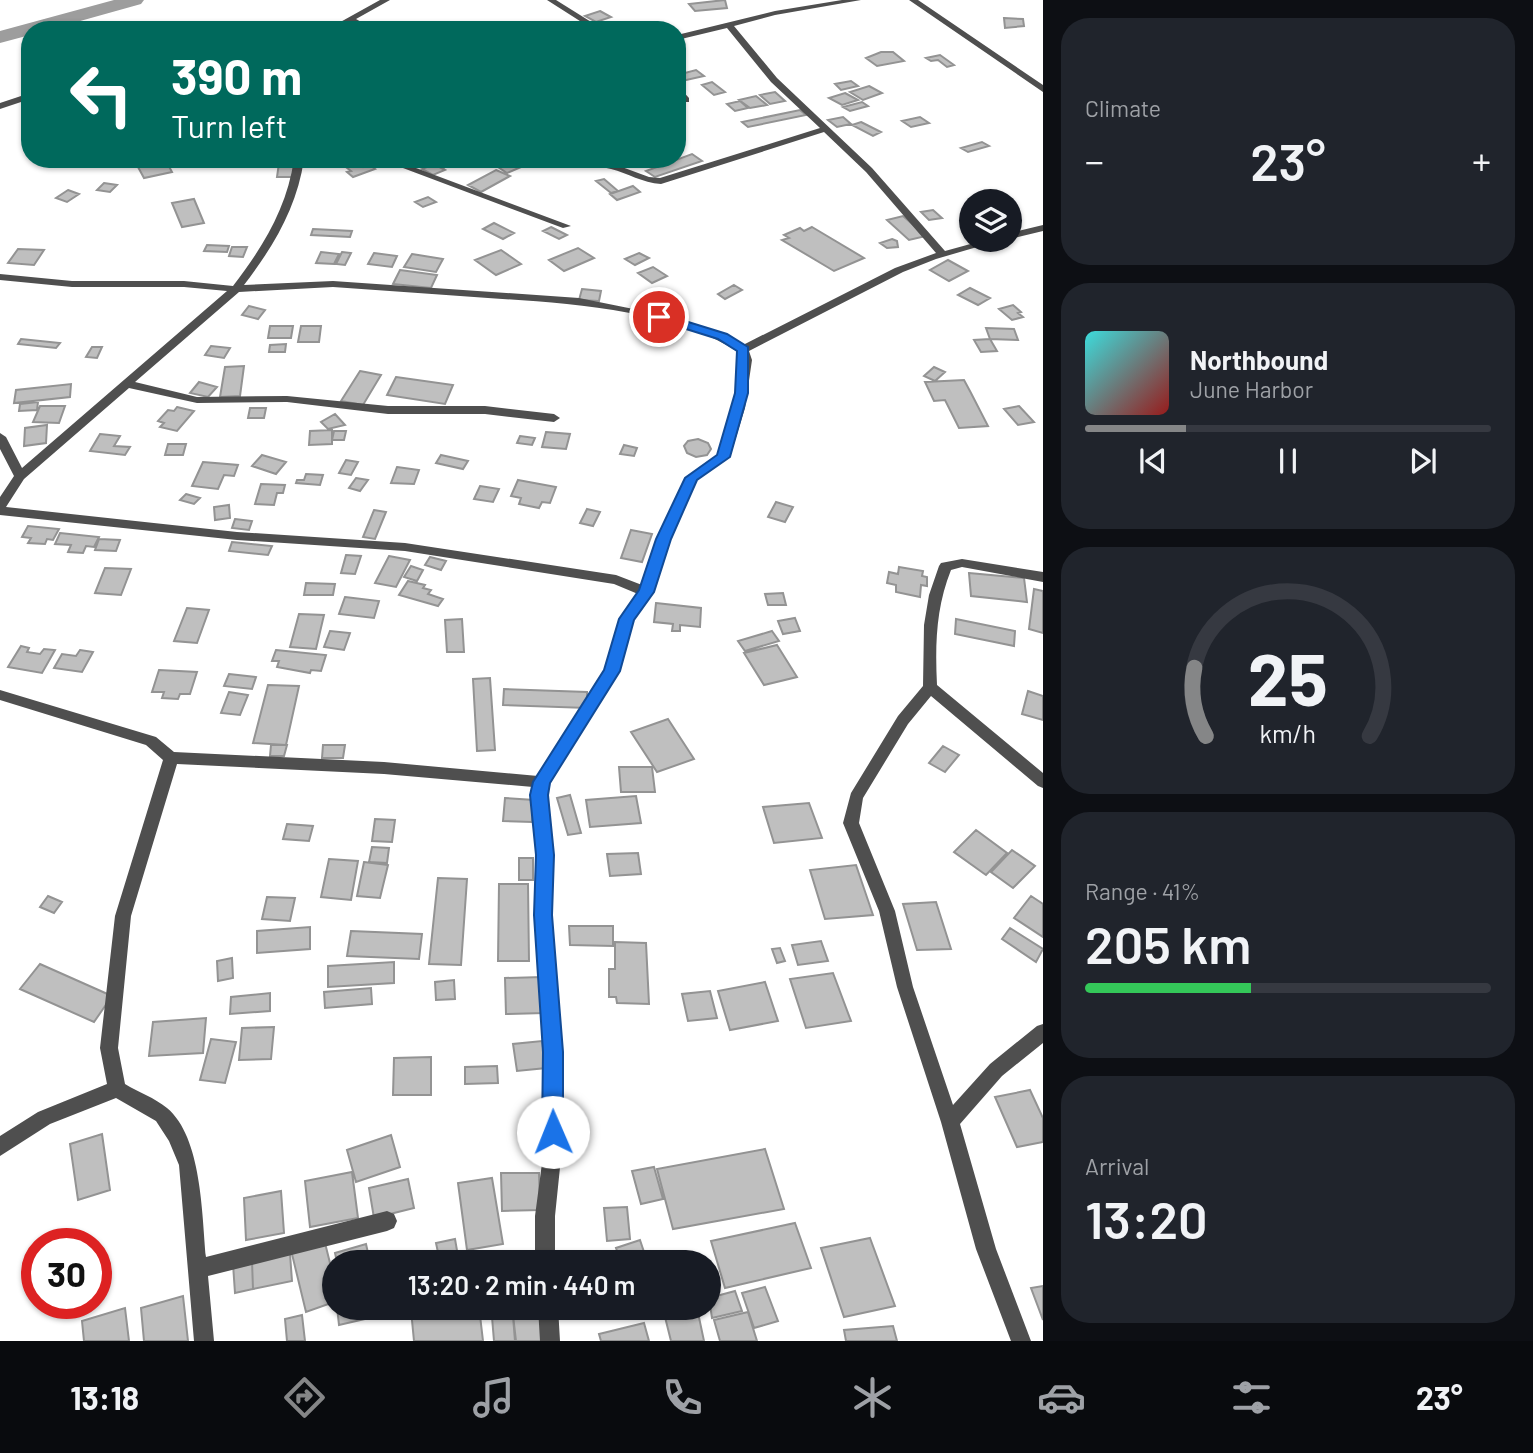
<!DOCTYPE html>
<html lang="en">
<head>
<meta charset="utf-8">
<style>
	body { margin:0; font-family:Barlow,sans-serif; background:#20242c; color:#f1f3f6; height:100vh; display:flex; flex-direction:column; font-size:26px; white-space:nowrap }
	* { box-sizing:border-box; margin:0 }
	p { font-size:23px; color:#9ea1a6 }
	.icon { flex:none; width:38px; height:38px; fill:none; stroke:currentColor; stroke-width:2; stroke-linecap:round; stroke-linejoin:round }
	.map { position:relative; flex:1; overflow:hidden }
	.side { display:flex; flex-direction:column; gap:18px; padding:18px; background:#0d0f14; width:490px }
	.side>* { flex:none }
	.banner { position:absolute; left:21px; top:21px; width:665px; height:147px; border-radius:28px; box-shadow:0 2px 5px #0004; background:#00695c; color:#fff; overflow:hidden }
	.buttons { position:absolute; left:959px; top:189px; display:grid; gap:14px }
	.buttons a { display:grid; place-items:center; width:63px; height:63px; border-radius:50%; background:#171b24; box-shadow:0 2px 5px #0004; font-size:35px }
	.speed { position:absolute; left:21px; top:1228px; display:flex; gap:14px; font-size:35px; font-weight:700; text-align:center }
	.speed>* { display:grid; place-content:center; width:91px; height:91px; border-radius:50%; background:#171b24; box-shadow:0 2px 5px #0004; line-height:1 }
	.speed .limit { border:10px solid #d22; background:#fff; color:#111 }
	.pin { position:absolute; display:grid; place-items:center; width:60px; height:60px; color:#fff; margin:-30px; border:4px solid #fff; border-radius:50%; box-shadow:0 2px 7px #0007 }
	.me { position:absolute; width:77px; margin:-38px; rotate:359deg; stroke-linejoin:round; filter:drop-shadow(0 0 5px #0008) }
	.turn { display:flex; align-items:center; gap:24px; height:147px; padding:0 35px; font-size:32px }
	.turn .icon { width:91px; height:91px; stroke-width:2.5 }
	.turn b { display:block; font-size:49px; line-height:60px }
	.big { font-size:52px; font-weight:600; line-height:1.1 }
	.side .widget { flex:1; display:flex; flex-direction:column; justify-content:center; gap:10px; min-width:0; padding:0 24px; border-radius:28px; background:#20242c }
	.side .dial { align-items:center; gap:0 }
	.dial svg { height:182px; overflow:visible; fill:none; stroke:#363941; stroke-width:7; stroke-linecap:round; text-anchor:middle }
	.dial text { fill:#f1f3f6; stroke:none }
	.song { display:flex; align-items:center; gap:21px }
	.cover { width:84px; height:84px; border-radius:10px; background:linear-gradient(135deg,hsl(180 70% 55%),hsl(0 70% 35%)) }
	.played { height:7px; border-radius:4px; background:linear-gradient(90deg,#858687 25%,#363941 25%) }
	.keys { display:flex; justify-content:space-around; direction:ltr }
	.heat { display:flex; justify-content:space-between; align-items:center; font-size:38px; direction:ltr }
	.charge { height:10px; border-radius:5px; background:linear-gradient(90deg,#34c759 41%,#363941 0) }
	.trip { position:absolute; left:322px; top:1250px; width:399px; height:70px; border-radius:35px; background:#171b24; box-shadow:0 2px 5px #0004; font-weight:600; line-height:70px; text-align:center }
	.dock { display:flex; height:112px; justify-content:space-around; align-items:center; background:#090b0e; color:#9ea1a6 }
	.dock .icon { width:49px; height:49px }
	.dock .current { color:#858687 }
	.dock b { font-size:32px; color:#f1f3f6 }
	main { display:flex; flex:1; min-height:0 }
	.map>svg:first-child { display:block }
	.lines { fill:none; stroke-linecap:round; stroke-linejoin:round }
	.river { fill:#9d9d9d; fill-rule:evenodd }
	.building { fill:#bfbfbf; stroke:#939393; stroke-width:2 }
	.street { fill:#4f4f4f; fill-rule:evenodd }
	.route { fill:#1a73e8; stroke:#114b97; stroke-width:2 }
</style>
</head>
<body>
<main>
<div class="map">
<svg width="1043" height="1341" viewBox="0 0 1043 1341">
	<rect width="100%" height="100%" fill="#fff"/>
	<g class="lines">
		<path class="river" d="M114 0H144L141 4 48 30H30V35L0 43V31Z"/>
	</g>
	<path class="building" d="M725 0 727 8 695 11 689 4Z
		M600 11 611 17 596 22 585 16Z
		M1004 18 1023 19 1024 26 1005 28Z
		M881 52H893L904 61 877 66 866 58Z
		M940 55 954 65 947 67 938 60 931 61 926 58Z
		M696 70 704 76 682 81 677 77V75Z
		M851 81 858 86 841 90 835 84Z
		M712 82 725 92 714 95 702 85Z
		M869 86 882 93 863 100 850 92Z
		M775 92 785 101 770 104 760 95Z
		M845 93 858 100 842 105 829 98Z
		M756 96 767 105 750 108 739 100Z
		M740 101 748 108 735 111 727 104Z
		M862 102 868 106 850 111 843 107Z
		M800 110 806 115 748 127 742 122Z
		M843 117 851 124 837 127 828 120Z
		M920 117 929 123 911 127 902 121Z
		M861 122 881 132 873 136 852 125Z
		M982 142 989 146 968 152 961 148Z
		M692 154 702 161 655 177 646 171Z
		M447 159H464L443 168 436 164Z
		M502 159H520L528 164 507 173 492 163Z
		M353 160 363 167 368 164 375 169 353 177 347 172 351 171 342 164Z
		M166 161 172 172 144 178 138 167Z
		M279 163H297L295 177H277Z
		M434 164 445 170 433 175 422 169Z
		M496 170 510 176 481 192 468 185Z
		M604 179 618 191 611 193 596 181Z
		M104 183 117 185 110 192 97 190Z
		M633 186 640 192 617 200 610 194Z
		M68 190 79 194 67 202 56 198Z
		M428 197 436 202 423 207 415 202Z
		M194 199 204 223 182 227 172 203Z
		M933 210 942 218 929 220 921 212Z
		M903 216 926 236 909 240 887 220Z
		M494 223 514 233 503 239 483 229Z
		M551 227 567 235 559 239 543 231Z
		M812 227 864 258 834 271 782 240 789 238 784 235 800 228 804 231Z
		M313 229 352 231 350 237 311 235Z
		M892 239 897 241 898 247 887 248 880 243Z
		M207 245 229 246 227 252 204 251Z
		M232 247H247L243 257 229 256Z
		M578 248 594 258 564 271 549 260Z
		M18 249 44 250 34 265 8 263Z
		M501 250 521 264 496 275 475 260Z
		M321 252 339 254 334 264 316 263Z
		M342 252 351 253 345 265 336 264Z
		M374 253 397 256 392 267 368 264Z
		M639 253 649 258 635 265 625 259Z
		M412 254 443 259 436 272 404 267Z
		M948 260 968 271 949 281 930 270Z
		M653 267 667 276 652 283 638 273Z
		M400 270 437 275 431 288 393 284Z
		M734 285 742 290 725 299 718 294Z
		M970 288 990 298 978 305 958 295Z
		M582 289 601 291 599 301 579 300Z
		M1013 305 1021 312 1018 313 1023 317 1012 320 999 309Z
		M249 306 265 310 258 319 242 315Z
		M270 326H293L291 338H268Z
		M301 326H321L319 342H298Z
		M986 328 1014 329 1018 340 990 339Z
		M21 339 60 343 56 348 18 344Z
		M990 339 997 351 981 352 974 340Z
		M286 344 285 352H269L270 345Z
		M211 346 230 348 224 358 205 355Z
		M92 347H102L97 358 86 357Z
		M244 366 240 396 220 397 225 367Z
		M934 367 945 372 935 381 924 376Z
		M360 371 381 375 363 405 341 401Z
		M396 377 453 385 445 404 387 395Z
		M964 380 971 393 988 426 959 428 945 400 934 401 925 382Z
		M199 382 217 387 208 397 190 393Z
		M71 384 70 397 14 403 16 390Z
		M38 402 37 410 19 411 20 404Z
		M40 406H65L59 423 33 422Z
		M1019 406 1034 422 1018 425 1004 409Z
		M177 407 194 411 177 431 160 427 164 423 158 421 168 410 174 411Z
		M250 408H266L264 418H248Z
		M335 414 345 425 328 429 321 422Z
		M47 425 46 443 24 446 25 428Z
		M332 430V444L309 445 310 431Z
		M334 431H346L344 440H332Z
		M546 432 570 434 566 449 542 447Z
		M100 434 120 436 114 446 130 447 125 455 90 451Z
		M520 436 535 438 532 445 517 443Z
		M698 439 708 443 711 449 707 455 696 457 687 453 684 446 688 441Z
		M168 444H186L183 455H165Z
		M624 445 637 448 634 456 620 454Z
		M262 455 286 462 276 474 252 466Z
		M441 455 468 461 463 469 436 463Z
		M346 460 358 462 351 475 339 473Z
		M203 462 238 465 234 476 224 475 218 489 192 486Z
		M397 467 419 470 414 484 391 483Z
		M306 474 323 475 320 485 296 483 297 480H304Z
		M356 478 368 480 360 491 349 488Z
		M518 480 556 487 550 503 542 502 539 508 519 504 521 498 511 496Z
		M261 484 285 485 283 493H277L274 505 255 504Z
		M480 486 499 489 493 502 474 499Z
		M186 494 200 498 194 504 180 500Z
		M776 502 793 507 785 522 768 517Z
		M229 505 230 518 215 520 214 507Z
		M587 509 600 512 593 526 580 523Z
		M374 510 386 512 375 539 363 537Z
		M235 519 252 521 249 530 232 528Z
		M28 526 59 529 53 540 47 539 45 544 28 543 31 538 22 537Z
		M631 530 652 534 642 562 621 558Z
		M60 533 99 537 94 547 86 546 83 553 68 552 71 545 55 544Z
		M99 539 120 540 116 551 95 550Z
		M232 542 272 546 268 555 229 551Z
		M346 555 361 556 355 574 341 573Z
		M389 556 410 560 396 587 375 583Z
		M430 557 446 561 441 570 425 565Z
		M411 566 423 570 417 581 404 577Z
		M899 567 923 571 922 576 927 577V586L921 585 920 597 896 592V585L887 583 889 572 898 574Z
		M105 568 131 569 121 595 95 593Z
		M969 573 1024 578 1027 602 971 596Z
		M408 581 425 585 423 588 431 590 428 594 443 599 438 606 399 595Z
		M306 583 335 584 333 595H304Z
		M1034 589 1043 591V633L1029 629Z
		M783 593 786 605H768L765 594Z
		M345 597 379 601 374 618 339 614Z
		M656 603 701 608 700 627 680 625V631H672L673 624 654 622Z
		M187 608 209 610 197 643 174 641Z
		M299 614 324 615 316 649 290 647Z
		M795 618 800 631 783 634 778 621Z
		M462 619 464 652H447L445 620Z
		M956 619 1015 631 1014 646 955 634Z
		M330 631 350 633 344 650 324 647Z
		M772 631 779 641 745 651 738 641Z
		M777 645 797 677 764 685 744 653Z
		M21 646 29 648 27 652 40 654 44 649 55 650 42 673 8 667Z
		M80 650 93 652 82 672 54 668 62 654 76 656Z
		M276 650 326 655 321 671 311 670 310 673 277 667 279 661H272Z
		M159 670 197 672 190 694H180L178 699 162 698 164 692H152Z
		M229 674 256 677 252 689 224 686Z
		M490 678 495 750 477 751 473 679Z
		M268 685 299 686 286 745 253 743Z
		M504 689 587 692V708L503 705Z
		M1028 691 1043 696V720L1022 714Z
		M229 692 248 695 240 715 221 713Z
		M668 719 694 759 657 772 631 732Z
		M271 745H287L284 756H270Z
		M323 745H345L343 758H322Z
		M943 746 959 755 945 772 929 763Z
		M619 767H652L655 792H621Z
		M570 795 581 833 568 835 557 798Z
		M636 796 641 823 590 827 586 800Z
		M505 798 534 800 532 822 503 821Z
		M809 803 822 838 774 843 763 807Z
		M375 819 395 820 392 842 372 841Z
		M287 824 313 826 309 841 283 839Z
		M976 830 1007 853 986 875 954 852Z
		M372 847 389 848 387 863 369 862Z
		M1012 850 1035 866 1013 888 991 872Z
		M638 853 641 874 610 876 607 854Z
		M519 858H533V880H519Z
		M329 859 358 861 351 900 321 897Z
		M364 862 388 865 380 898 357 896Z
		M856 865 873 915 825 919 810 870Z
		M438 878 467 879 461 965 429 964Z
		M499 884H528L529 961H498Z
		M48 896 62 902 54 913 40 907Z
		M1031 896 1043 904V937L1014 918Z
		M267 897 295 898 290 921 262 919Z
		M936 902 951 949 917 950 903 904Z
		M569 926H613V946L570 945Z
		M310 927V949L257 953V931Z
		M1010 928 1043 949 1036 962 1002 939Z
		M351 931 422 934 419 959 347 956Z
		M821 941 828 961 798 965 792 945Z
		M615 942 646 943 649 1004 617 1003 616 997H609V969H615Z
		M780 948 785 961 777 963 772 949Z
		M232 958 233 978 218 981 217 961Z
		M394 962V983L328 987V966Z
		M40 964 112 996 94 1022 20 989Z
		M833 973 851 1021 806 1028 790 979Z
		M542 977 544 1013 506 1014 505 978Z
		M454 980 455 999 436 1000 435 982Z
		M765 982 778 1021 730 1030 718 991Z
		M371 988 372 1004 325 1008 324 992Z
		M710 991 717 1018 688 1021 682 994Z
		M270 993V1011L230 1014 231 997Z
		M206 1018 203 1053 149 1056 153 1022Z
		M274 1027 271 1059 239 1060 242 1028Z
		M211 1039 236 1042 225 1083 200 1080Z
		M542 1041 546 1068 517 1071 513 1044Z
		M431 1057V1095H393L394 1058Z
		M497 1066 498 1083 465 1084V1067Z
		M1030 1090 1043 1118V1142L1017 1147 995 1097Z
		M102 1134 110 1190 78 1200 70 1144Z
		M391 1135 400 1167 356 1182 347 1150Z
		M765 1149 784 1209 673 1229 657 1169Z
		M654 1167 663 1199 641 1204 632 1171Z
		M352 1172 358 1218 310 1227 305 1181Z
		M501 1173H539L540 1210 502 1211Z
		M492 1178 503 1244 467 1250 458 1183Z
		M408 1179 414 1208 374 1218 369 1188Z
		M281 1191 284 1233 246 1240 244 1198Z
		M627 1207 630 1239 607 1241 604 1208Z
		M795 1223 811 1268 725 1288 711 1241Z
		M870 1238 895 1306 844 1317 821 1248Z
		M324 1239 334 1279V1302L306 1312 291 1250Z
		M455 1239 459 1262H440L436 1243Z
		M640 1240 646 1258 621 1262 616 1248Z
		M366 1244 370 1262H337L335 1253Z
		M290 1254 292 1281 253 1289 252 1261Z
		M689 1256 690 1262H654Z
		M252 1261 253 1289 235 1293 233 1264Z
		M1043 1286V1320L1031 1288Z
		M765 1287 778 1321 754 1328 742 1293Z
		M735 1291 742 1311 712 1318 709 1298Z
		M183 1296 188 1341H144L141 1308Z
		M337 1307H363L365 1319 339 1325Z
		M426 1307H479L483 1341H414L411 1310Z
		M603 1307H641L605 1315Z
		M125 1308 129 1341H84L82 1321Z
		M697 1308 704 1341H671L664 1313Z
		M542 1311 545 1341H516L513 1315Z
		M748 1312 757 1341H720L714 1320Z
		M302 1315 305 1341H287L285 1319Z
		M513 1316 515 1341H494L492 1317Z
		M644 1323 649 1341H601L599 1334Z
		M893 1326 897 1341H846L844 1330Z"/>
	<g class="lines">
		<path class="street" d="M380 0H390L356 19 375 30H364L350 23 336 30H326Z
			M547 0H556L604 30H594Z
			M842 0H861L775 15 734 26 777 78 872 168 945 251 985 240H1001L936 259 903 272 749 351 752 360 745 408 730 457 697 480 669 539 653 592 633 620 619 671 549 783 547 795 553 855 551 915 562 1052V1148L555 1216V1262H535V1216L544 1148V1052L535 915 537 855 531 795 533 787 384 774 177 764 131 916 118 1048 125 1084C138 1092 155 1098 167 1108 202 1137 202 1215 206 1257L387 1211 394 1214 397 1221 394 1228 387 1231 208 1276 214 1341H194L179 1165 169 1141 156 1121 116 1098 50 1124 0 1156V1136L38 1112 107 1084 100 1048 115 916 163 760 146 745 0 700V690L156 737 174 752 384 762 538 776 605 670 620 619 638 594 614 584 405 551 237 540 0 515V497L14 476 0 449V433L6 437 22 468 227 291 184 287H72L0 280V274L72 281H184L233 286C263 247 287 208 294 159H304C297 208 273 247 244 285L333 281 579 298 663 315 727 335 743 345 895 268 936 253 866 172 824 132 661 184C642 183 628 173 611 169 596 165 579 168 566 159L611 163 649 177 660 178 820 128 771 82 727 28 677 40V35L775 11ZM333 287C385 291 437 294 488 298 564 303 673 309 738 352L740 360 733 408 719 455 686 478 657 539 642 585 616 575 405 543 237 532 6 507 24 479 129 388 197 403 287 402 388 414H485L554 422 560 418 554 414 485 406H388L287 396 197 397 135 382 239 292Z
			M909 0H918L1043 85V92Z
			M677 85 689 98V102H683L677 94Z
			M30 93V99L0 109V103Z
			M379 159H392L571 226 563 228Z
			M1043 225V231L1010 239V233Z
			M962 559 1043 572V582L962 567 951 570C936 607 935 645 937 685L1043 773V788L1038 786 931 696 908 724 863 798 859 823 895 911 913 987 953 1105 990 1064 1037 1026 1043 1024V1043L1002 1076 960 1124 996 1249 1031 1341H1011L976 1249 941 1122 897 987 879 911 843 823 851 793 898 716 923 686 924 625 929 595 939 566 941 563Z
			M538 1307H558L560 1341H540Z"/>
	</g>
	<path class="route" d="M659 313 727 334 748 347V393L730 457 697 480 671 539 654 592 634 620 620 671 550 783 548 795 554 855 552 915 563 1052V1132L560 1139 553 1142 545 1139 542 1132 543 1052 534 915 536 855 530 795 533 782 604 670 619 619 639 590 656 539 685 478 717 455 735 393 737 351 718 339 654 319V314Z"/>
</svg>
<div class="buttons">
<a><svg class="icon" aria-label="layers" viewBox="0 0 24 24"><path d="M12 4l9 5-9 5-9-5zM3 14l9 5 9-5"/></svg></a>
</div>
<div class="speed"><div class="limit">30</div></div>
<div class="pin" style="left:659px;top:317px;background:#d93025"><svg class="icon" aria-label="arrive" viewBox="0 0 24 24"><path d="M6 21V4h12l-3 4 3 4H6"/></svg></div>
<svg class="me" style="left:553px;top:1132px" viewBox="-20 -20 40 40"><circle r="19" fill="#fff"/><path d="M0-13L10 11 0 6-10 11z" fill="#1a73e8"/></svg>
<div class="trip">13:20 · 2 min · 440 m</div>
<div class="banner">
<div class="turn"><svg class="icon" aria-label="left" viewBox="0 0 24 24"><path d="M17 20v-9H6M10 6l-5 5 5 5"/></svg><div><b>390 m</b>Turn left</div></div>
</div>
</div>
<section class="side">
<div class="widget"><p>Climate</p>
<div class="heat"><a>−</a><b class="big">23°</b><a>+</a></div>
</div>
<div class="widget">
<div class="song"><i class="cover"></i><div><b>Northbound</b><p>June Harbor</p></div></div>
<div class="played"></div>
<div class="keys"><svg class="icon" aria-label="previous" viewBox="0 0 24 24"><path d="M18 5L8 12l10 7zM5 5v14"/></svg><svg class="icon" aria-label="pause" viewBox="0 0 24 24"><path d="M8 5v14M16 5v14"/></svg><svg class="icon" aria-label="next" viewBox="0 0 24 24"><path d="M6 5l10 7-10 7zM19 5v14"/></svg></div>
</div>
<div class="widget dial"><svg viewBox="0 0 100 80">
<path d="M14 69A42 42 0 1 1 86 69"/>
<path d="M14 69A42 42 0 0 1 9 39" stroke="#858687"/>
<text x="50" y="56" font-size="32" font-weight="700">25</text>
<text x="50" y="72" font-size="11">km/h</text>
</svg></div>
<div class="widget"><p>Range · 41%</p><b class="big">205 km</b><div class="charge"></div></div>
<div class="widget"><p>Arrival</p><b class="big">13:20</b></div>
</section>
</main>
<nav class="dock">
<b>13:18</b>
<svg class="icon current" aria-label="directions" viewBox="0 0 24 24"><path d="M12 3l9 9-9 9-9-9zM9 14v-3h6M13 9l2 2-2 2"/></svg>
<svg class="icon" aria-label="music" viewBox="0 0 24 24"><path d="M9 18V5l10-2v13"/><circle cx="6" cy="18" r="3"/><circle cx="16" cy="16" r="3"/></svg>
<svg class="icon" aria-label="phone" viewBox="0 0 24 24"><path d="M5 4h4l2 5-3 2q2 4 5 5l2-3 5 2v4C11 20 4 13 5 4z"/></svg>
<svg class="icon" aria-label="climate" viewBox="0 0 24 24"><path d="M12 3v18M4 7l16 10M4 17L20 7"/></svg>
<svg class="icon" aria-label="car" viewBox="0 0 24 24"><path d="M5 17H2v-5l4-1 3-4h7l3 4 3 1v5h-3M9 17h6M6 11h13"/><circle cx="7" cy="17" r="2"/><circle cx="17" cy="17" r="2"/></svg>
<svg class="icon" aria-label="filters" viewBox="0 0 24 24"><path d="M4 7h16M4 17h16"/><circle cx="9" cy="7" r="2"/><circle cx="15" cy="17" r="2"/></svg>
<b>23°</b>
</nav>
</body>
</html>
